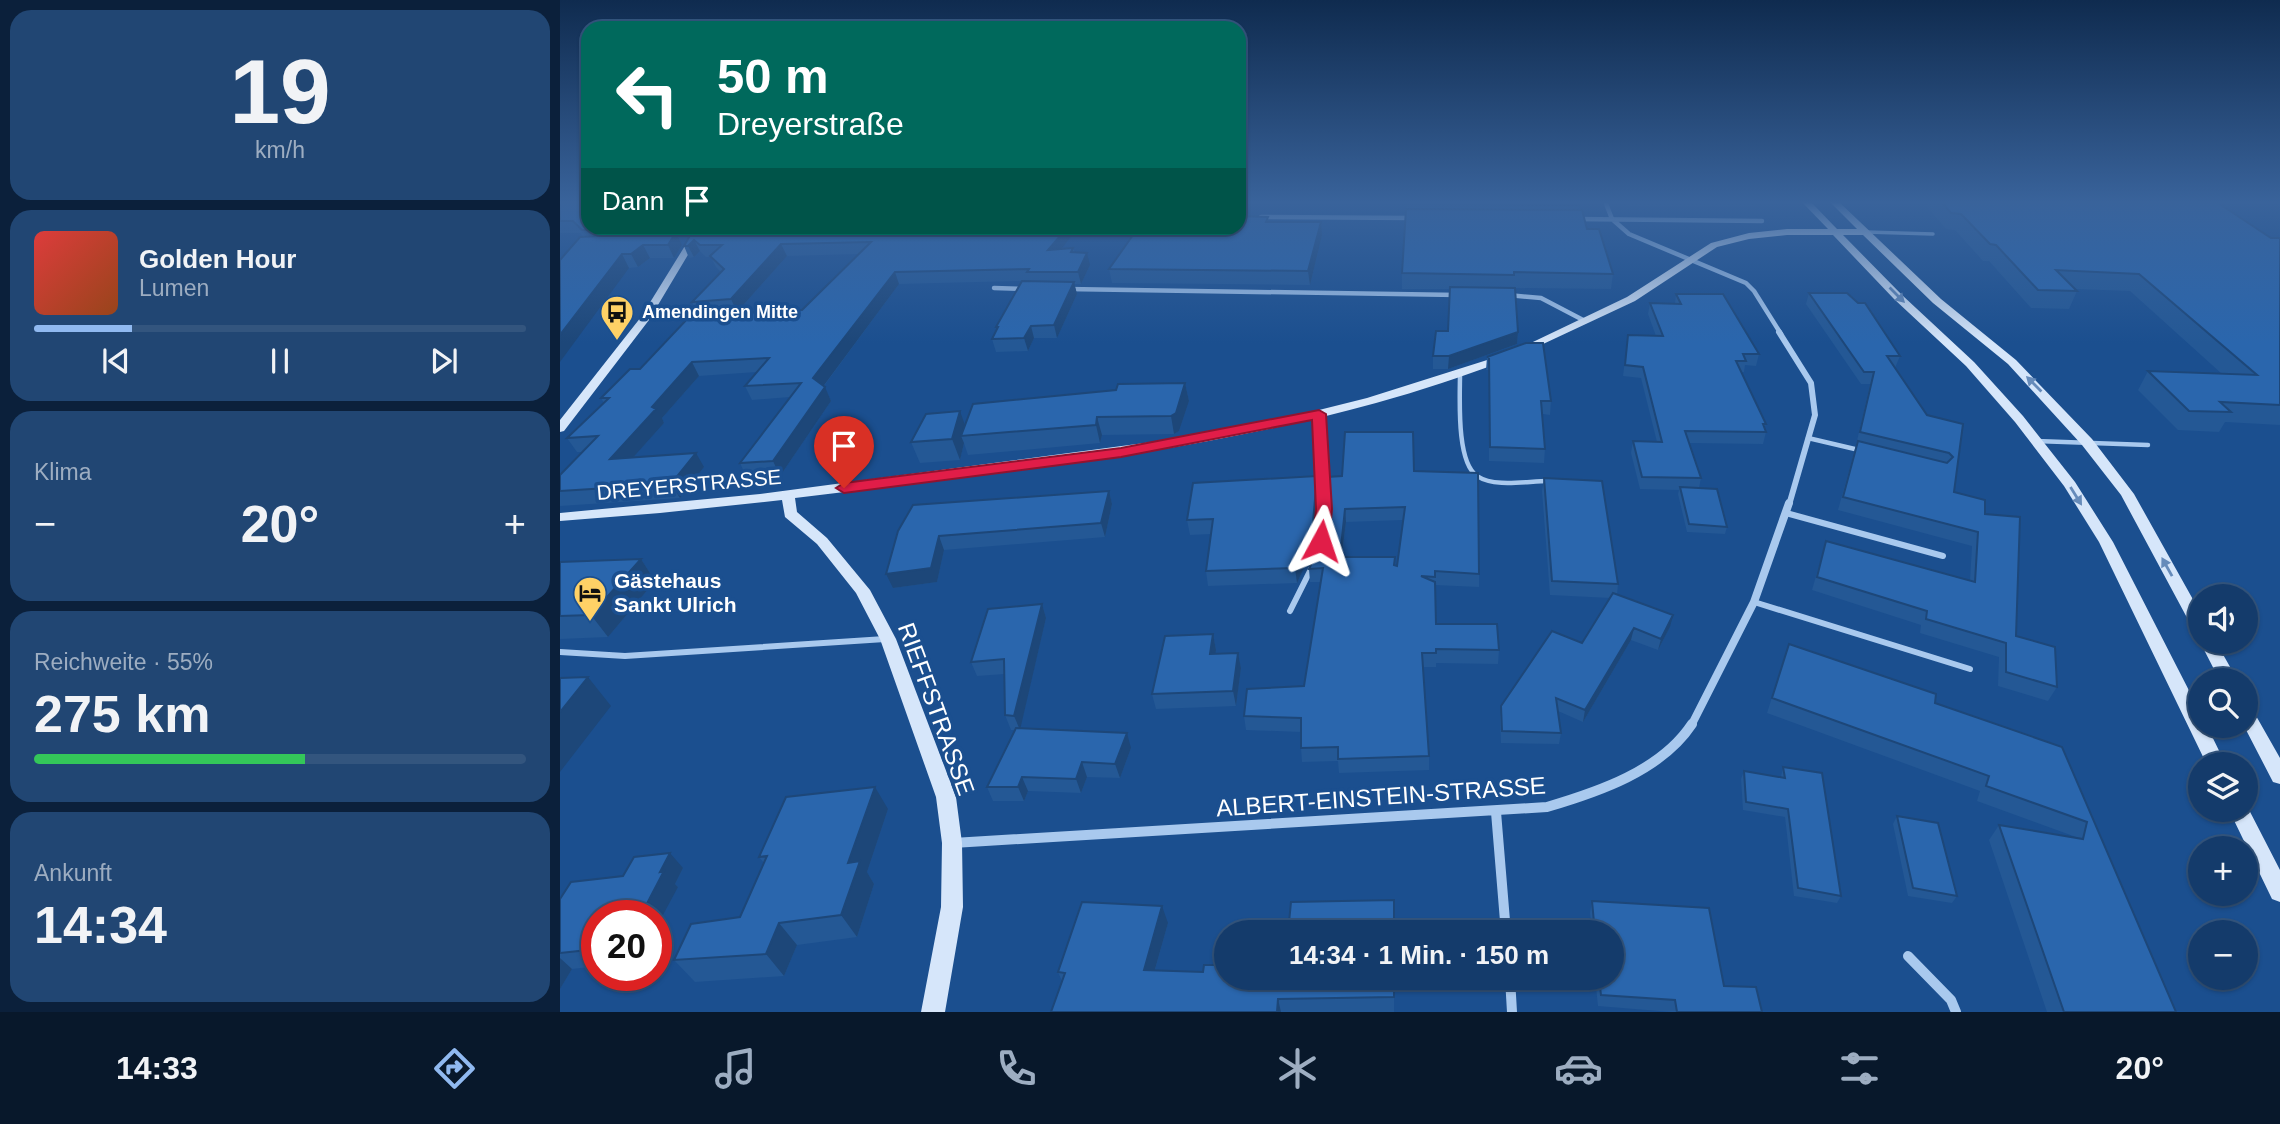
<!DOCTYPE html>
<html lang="de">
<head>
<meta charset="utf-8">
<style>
	body { margin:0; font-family:Arial,sans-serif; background:#214673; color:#f1f3f6; height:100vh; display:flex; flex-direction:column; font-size:26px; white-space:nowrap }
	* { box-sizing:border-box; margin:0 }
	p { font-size:23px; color:#9dadc1 }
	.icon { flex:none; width:38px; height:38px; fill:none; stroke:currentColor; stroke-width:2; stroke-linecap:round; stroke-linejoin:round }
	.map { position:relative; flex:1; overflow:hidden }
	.details { display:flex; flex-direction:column; gap:10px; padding:10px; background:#0b203b; width:560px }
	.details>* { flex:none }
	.top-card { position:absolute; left:21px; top:21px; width:665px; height:214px; border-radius:21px; box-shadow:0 2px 5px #0004,0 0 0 2px #33557e; background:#00695c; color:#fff; overflow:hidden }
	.fabs { position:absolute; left:1628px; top:584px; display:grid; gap:14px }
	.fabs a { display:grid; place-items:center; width:70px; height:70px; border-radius:50%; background:#143b6b; box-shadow:0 2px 5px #0004,0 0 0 2px #33557e; font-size:35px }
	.speed { position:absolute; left:21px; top:900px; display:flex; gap:14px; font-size:35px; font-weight:700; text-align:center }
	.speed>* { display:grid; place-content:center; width:91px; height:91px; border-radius:50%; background:#143b6b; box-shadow:0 2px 5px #0004,0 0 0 2px #33557e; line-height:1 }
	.speed .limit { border:10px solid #d22; background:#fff; color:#111 }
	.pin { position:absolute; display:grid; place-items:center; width:60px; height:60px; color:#fff; margin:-72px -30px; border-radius:50% 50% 50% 0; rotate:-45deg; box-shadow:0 0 7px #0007 }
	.pin .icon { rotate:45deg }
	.me { position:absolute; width:77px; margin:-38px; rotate:5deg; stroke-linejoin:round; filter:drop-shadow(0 0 5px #0008) }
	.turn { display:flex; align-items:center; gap:24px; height:147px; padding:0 21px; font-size:32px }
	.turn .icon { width:91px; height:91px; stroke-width:2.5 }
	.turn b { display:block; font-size:49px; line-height:60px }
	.then { display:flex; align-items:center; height:66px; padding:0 21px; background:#0003; gap:14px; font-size:26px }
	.big { font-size:52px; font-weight:700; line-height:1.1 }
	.details .widget { flex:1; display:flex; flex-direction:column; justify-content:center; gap:10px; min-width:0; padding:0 24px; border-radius:21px; background:#214673 }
	.details .dial { align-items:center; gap:0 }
	.dial b { font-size:91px; line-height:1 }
	.song { display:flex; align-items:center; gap:21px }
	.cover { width:84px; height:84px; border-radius:10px; background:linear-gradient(135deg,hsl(0 70% 55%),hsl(20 70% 35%)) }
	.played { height:7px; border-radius:4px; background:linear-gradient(90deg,#90b9f0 20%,#33557e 20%) }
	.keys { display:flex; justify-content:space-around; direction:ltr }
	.heat { display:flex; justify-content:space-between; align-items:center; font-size:38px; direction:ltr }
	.charge { height:10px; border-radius:5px; background:linear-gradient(90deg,#34c759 55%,#33557e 0) }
	.trip { position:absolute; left:654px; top:920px; width:410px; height:70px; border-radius:35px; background:#143b6b; box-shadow:0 2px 5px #0004,0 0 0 2px #33557e; font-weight:700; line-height:70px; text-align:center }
	.dock { display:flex; height:112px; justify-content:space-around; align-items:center; background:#08182b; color:#9dadc1 }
	.dock .icon { width:49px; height:49px }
	.dock .on { color:#90b9f0 }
	.dock b { font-size:32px; color:#f1f3f6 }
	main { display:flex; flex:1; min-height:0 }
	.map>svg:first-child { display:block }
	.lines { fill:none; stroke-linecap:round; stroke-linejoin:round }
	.lane-far2 { stroke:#a9c9ee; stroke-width:3.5 }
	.lane-far1 { stroke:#a9c9ee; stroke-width:4.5 }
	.lane { stroke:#a9c9ee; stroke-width:6 }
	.street-far3 { stroke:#a9c9ee; stroke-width:4.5 }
	.street-far2 { stroke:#a9c9ee; stroke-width:6 }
	.street-far1 { stroke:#a9c9ee; stroke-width:8 }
	.street { stroke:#a9c9ee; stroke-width:10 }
	.secondary { fill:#d6e6fa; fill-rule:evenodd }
	.wall { fill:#245895; fill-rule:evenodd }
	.shaded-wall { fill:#1d4779 }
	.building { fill:#2a66ad; stroke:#1d4779; stroke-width:2; fill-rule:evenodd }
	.oneway { fill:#668bba }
	.route { fill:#e11d48; stroke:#92132f; stroke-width:2 }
	.labels { text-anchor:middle; stroke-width:7; stroke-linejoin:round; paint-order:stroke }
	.far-poi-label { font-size:18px; font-weight:bold; fill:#fff; stroke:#1b4f8f; text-anchor:start }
	.street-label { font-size:21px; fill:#fff; stroke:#1b4f8f }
	.poi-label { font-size:21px; font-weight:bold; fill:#fff; stroke:#1b4f8f; text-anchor:start }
	.near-street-label { font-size:24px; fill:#fff; stroke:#1b4f8f }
</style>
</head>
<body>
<main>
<section class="details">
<div class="widget dial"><b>19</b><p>km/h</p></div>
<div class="widget">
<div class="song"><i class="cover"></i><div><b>Golden Hour</b><p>Lumen</p></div></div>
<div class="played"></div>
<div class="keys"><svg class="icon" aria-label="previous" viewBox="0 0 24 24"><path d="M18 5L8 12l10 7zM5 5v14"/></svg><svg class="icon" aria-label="pause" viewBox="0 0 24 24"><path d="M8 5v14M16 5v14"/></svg><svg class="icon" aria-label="next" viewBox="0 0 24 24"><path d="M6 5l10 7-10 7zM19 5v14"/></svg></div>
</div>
<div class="widget"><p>Klima</p>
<div class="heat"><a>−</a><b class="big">20°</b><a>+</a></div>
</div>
<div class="widget"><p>Reichweite · 55%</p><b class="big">275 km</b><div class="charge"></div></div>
<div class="widget"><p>Ankunft</p><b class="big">14:34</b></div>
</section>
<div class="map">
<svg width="1720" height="1012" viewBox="0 0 1720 1012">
	<rect width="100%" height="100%" fill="#1b4f8f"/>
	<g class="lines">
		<path class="lane-far2" d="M1306 232 1373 234"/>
		<path class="lane-far1" d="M900 374C900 397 896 462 917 476 935 488 967 481 988 481
			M759 414 764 505
			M1248 438 1299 450
			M1476 441 1588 445"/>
		<path class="lane" d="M1226 513 1383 556
			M756 554 765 503
			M1194 602 1410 669
			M730 611 751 569
			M0 652 65 656 325 639"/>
		<path class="street-far3" d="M1045 201 1052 219 1069 234 1186 283 1194 291 1221 334
			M701 217 853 218
			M1016 219 1202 221
			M434 288 467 289
			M507 289 898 295
			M948 295 981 298 1025 321"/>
		<path class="street-far2" d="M1219 332 1251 383 1255 415 1229 505"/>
		<path class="street-far1" d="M1131 726 1194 602 1229 503"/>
		<path class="street" d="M936 812 946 933
			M393 843 987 807C1038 792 1101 771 1132 724
			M1348 956 1391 1000 1396 1012
			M950 978 952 1012"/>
		<path class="secondary" d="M1241 201H1250L1277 229H1297L1269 201H1278L1381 299 1456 360 1532 439 1574 494 1640 612V633L1634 631 1632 627 1561 495 1522 445 1448 364 1373 303 1303 235H1283L1342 295 1414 362 1463 416 1515 482 1553 542 1640 712V726H1647L1666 765H1647L1539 542 1504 486 1455 422 1406 366 1334 299 1273 235H1227L1189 239 1157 247 1075 301 966 352H958L956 350 1067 297 1151 243 1189 233 1227 229H1268Z
			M136 228H144L89 320 4 431 0 432V420L81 317Z
			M943 355 949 358 947 360C904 376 860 391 816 403 627 455 429 474 235 498L237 512 267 538 310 590 336 639 396 797 402 843 403 907 385 1012H361L381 907 382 843 376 797 320 639 296 593 257 544 225 517 222 500 100 513 0 521V513L200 494 607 440 743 414 807 398Z
			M1640 642H1656L1678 681H1660Z
			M1685 705 1691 707 1720 758V784L1713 782 1684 726Z
			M1686 804 1720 870V902L1712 899 1669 810H1685Z"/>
	</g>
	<path class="wall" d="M0 201 28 228H133L128 236H118L122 245 114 258H90L78 267 69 268 24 237 20 233H0Z
		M847 201 1019 205 1018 210 1027 229 1053 274 1051 289 953 288 958 332 957 344 888 369H873V356L888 331 890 289H842V273Z
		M1065 201H1199L1197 207 1067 206Z
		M1362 201H1655L1711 238H1720V425L1665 422 1659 432 1618 430 1578 390 1588 371 1662 374 1570 291 1514 289 1517 291 1509 309 1471 308 1429 261H1423L1395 230 1386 229Z
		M708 217V222L762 235 750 285 552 283 549 269Z
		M139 228H518L501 249 513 248 515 252 530 265 521 284H514L517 294 497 338H474L468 351 436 352 432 339 437 330 436 327 462 281 339 284 264 386 271 401 220 476 187 478 180 463 230 397 192 400 185 386 197 372 139 376 102 418 104 423 73 457 144 467 120 498 0 506V475L23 452H17L7 438 44 403 41 398 80 369 242 310 299 254 227 256 177 312 138 314 132 302 161 272 156 267 151 257H146L140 251 134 257 129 258 124 246 141 230Z
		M1249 293 1340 356 1335 368 1367 415 1403 424 1394 492 1425 514 1456 636 1497 687 1488 701 1438 686 1439 657 1360 633 1361 625 1252 590 1266 541 1410 581 1412 546 1278 510 1296 445 1310 384H1301L1246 304Z
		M1116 294 1199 354 1196 366 1185 365 1184 372H1182L1206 424 1204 428 1206 432 1203 444 1129 443 1141 478 1139 488 1167 527 1165 534 1127 532 1118 494 1119 490 1080 489 1071 453 1073 441 1097 442 1081 378 1063 376 1068 335 1096 336 1088 314 1090 303 1115 304Z
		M966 343 991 401 990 415 983 414 985 449 984 463 929 461V370H926L927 357Z
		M625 383 629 401 619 431 614 434 542 435 540 443 408 455 404 443 400 460 360 463 351 442 405 426Z
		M854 471 919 574V587L875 585 876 624 939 650 938 664 876 663V667H863L869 756V770L779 773 778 761 742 762 741 748V732L686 730 684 716 744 686 761 582H750L749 569 764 537 768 493ZM843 520 837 566 782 557 786 522Z
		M757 476 758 491 753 548 737 583 648 586 646 571 651 534 630 535 627 520Z
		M984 478 1058 584 1057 595 1110 627 1098 650 1071 640 1023 722 998 711 1001 733 999 744 941 743 940 718 941 706 1022 643 1050 598 990 595 982 491Z
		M549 491 552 504 545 537 384 550 377 582 333 588 338 531Z
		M81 559 95 581 48 637 0 639V562Z
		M482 604 486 618 460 728 571 748 560 778 527 777 521 793 468 791 464 801H433L427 787 455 730H451L445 715 444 674 417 676 411 662Z
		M653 634 656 650 655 654 678 653 681 668 676 706 596 709 592 694Z
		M1229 644 1375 703 1502 747 1616 1012H1487L1429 840 1439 825 1516 838V837L1417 801 1420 791 1207 713Z
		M1223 767 1281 896 1277 903 1234 896 1225 817 1183 810 1181 779 1184 771 1221 777Z
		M328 809 307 872 314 884 297 937 237 945 224 976 135 982 114 960 180 917 204 863 199 857Z
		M1337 816 1397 896 1392 903 1348 896 1333 824Z
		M123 868 115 884 118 887 37 915V966L12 969 0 989V899L63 876Z
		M1032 901 1164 986 1202 1012H1111L1038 1006 1035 978H1052V933H1032L1030 913Z
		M608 923 595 970 667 978H834V1012H491L502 981 498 972Z"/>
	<path class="shaded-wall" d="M761 222 762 235 750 285 748 271Z
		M124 228H133L128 236Z
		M507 228H518L491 262 488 250Z
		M116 232 122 245 114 258 108 245Z
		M134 240 140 251 134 257 128 246Z
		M221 244 227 256 177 312 171 299Z
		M83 245 90 258 78 267 71 254Z
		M527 253 530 265 521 284 518 272Z
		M62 254 69 268 0 362V335Z
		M335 272 339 284 259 392 253 378Z
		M514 282 517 294 497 338 494 325Z
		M471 326 474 338 468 351 464 338Z
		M958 332 957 344 888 369 889 356Z
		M132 362 139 376 102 418 104 423 59 473 50 459 92 407Z
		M625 383 629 401 619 431 614 434 611 416Z
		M265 387 271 401 220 476 213 461Z
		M400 411 407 431 401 436 404 443 400 460 392 439Z
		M537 417 542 435 540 443 536 425Z
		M136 453 144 467 120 498 111 484Z
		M757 476 758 491 753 548 737 583 735 568Z
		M549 491 552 504 545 537 541 523Z
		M785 509 786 522 780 570V557Z
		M379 536 384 550 377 582 333 588 326 574Z
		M81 559 95 581 48 637 31 615Z
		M482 604 486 618 460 730 454 716Z
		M1113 615 1110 627 1098 650 1101 639Z
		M1074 628 1071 640 1023 722 1025 710Z
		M653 634 656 650 653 669 650 654Z
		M678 653 681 668 676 706 673 691Z
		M28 677 51 706 0 772V712Z
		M567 733 571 748 560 778 555 764Z
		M522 762 527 777 521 793 516 779Z
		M462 777 468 791 464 801 458 787Z
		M315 787 328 809 307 872 314 884 297 937 281 915 288 863Z
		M110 853 123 868 115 884 118 887 96 928V915H81L100 872Z
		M602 906 608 923 590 987 584 970Z
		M219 923 237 945 224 976 206 954Z
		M0 958 12 969 0 989Z
		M718 999 721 1012H717Z"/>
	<path class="building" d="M0 201H28V228H69L22 230 13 221H0Z
		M847 201H1018L1019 205 846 204Z
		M1381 201H1655L1711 238H1720V405L1660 402 1671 412 1629 411 1588 371 1697 375 1579 274 1496 270 1517 291 1478 290 1436 245 1430 244 1401 214 1391 213Z
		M846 209 1022 210 1027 229H1039L1053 274 954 272V275L842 273Z
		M679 216 708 217 706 222H761L748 271 549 269 578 228H679Z
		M146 228H507L488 250 513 248 511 252 527 253 518 272H467L469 269 335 272 253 378 265 387 213 461 180 463 241 383 185 386 209 358 132 362 92 407 96 409 50 459 136 453 111 484 0 491V475L38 436 7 438 49 398H41L70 369H80L130 316 242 310 311 242 221 244 171 299 132 302 164 269 150 256 162 245H140L134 240 128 246H124L132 232 147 229Z
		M116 232 108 245H83L71 254H62L0 335V260L20 237Z
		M462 281 514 282 494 325 471 326 464 338 432 339 438 327H436Z
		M890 287 955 288 958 332 889 356H873L876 331H888Z
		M1249 293H1287L1298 303H1305L1340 356H1327L1367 415 1403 424 1394 492 1425 500V514L1460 517 1456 636 1495 647 1497 687 1446 672V643L1366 619 1367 611 1257 577 1266 541 1415 582 1418 532 1283 497 1298 441 1387 463 1393 457 1389 453 1300 432 1314 372H1304Z
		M1116 294H1163L1199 354H1183L1186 361H1176L1206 424H1203L1206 432 1125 431 1141 478 1082 477 1073 441 1102 442 1083 367 1065 365 1068 335 1103 336 1090 303 1121 304Z
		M966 343H983L991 401H981L985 449 930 447 929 357H927Z
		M625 383 616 413 611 416 537 417 536 425 401 436 413 404 556 390 558 384Z
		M400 411 392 439 351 442 366 414Z
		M785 432H853L854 471 918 473 919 574 875 571V577L861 576 875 582 876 624H937L939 650 876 649V653H862L869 756 778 759V747L741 748V718L684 716 687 689 744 686 763 568 749 569 764 537 769 491 767 477 782 476ZM845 507 837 566 834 565 835 557H780L785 509Z
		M757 476 752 534 735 568 646 571 653 519 627 520 633 483Z
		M984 478 1042 481 1058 584 992 581Z
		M1120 487 1157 489 1167 527 1129 524Z
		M549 491 541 523 379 536 371 568 326 574 338 531 353 505Z
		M81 559 31 615 0 616V562Z
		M1053 593 1113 615 1101 639 1074 628 1025 710 996 698 1001 733 942 731 941 706 992 631 1022 643Z
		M482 604 454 716 445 715 444 659 411 662 428 609Z
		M653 634 650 654 678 653 673 691 592 694 605 636Z
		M1229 644 1376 694 1375 703 1502 747 1616 1012H1504L1439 825 1523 839 1527 822 1426 786 1429 776 1212 698Z
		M28 677 0 712V678Z
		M456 728 567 733 555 764 522 762 516 779 462 777 458 787H427Z
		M1223 767 1262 773 1281 896 1238 888 1228 809 1186 802 1184 771 1225 778Z
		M315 787 288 863 300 861 281 915 219 923 206 954 114 960 131 924 180 917 207 856 199 857 226 797Z
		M1337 816 1378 823 1397 896 1353 888Z
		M110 853 100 872 104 871 81 915H37V949L0 953V899L11 882 63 876 74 857Z
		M834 900V933H728L731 902Z
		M1032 901 1149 908 1164 986 1196 987 1202 1012H1117L1115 1000 1041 995 1039 978H1052V933H1035Z
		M522 902 602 906 584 970 643 972 644 965H666L667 958V978H834V997L718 999 717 1012H491L505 973 498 972Z"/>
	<defs><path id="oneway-solid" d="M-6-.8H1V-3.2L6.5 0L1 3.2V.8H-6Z" transform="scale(1.75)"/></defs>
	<g class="oneway">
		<use href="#oneway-solid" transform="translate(1337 295) rotate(45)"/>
		<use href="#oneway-solid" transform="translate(1474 384) rotate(-135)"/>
		<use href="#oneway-solid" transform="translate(1516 496) rotate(58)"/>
		<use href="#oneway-solid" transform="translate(1607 567) rotate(-119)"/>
	</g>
	<linearGradient id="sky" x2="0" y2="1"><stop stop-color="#0f2b4f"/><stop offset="0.59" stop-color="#39639b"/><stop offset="1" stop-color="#39639b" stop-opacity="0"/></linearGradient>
	<rect width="1720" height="343" fill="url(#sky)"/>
	<path class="route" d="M759 410 766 414 772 509 769 541 761 547 753 541 756 509 752 420 561 457 284 493 276 488 284 483 561 448Z"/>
	<defs>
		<symbol id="bus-pin" viewBox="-11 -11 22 30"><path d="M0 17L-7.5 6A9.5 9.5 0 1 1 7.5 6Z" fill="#ffd166" stroke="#1b4f8f"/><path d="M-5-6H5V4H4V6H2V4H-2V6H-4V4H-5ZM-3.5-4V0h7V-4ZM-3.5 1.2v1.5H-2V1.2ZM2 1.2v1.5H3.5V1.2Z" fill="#111"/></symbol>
		<symbol id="hotel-pin" viewBox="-11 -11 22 30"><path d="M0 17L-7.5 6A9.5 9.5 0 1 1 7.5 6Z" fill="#ffd166" stroke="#1b4f8f"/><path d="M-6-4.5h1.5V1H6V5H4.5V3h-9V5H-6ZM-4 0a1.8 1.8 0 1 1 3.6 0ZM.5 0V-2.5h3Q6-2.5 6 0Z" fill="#111"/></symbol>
	</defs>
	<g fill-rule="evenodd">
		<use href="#bus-pin" x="38" y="293" width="38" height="52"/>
		<use href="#hotel-pin" x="11" y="574" width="38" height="52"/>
	</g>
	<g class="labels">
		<g class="far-poi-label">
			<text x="82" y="318">Amendingen Mitte</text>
		</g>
		<g class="street-label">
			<text transform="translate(129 485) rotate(-5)" y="7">DREYERSTRASSE</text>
		</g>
		<g class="poi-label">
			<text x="54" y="588">Gästehaus<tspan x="54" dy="24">Sankt Ulrich</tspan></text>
		</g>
		<g class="near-street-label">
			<text transform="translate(376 709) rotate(70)" y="8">RIEFFSTRASSE</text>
			<text transform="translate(821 797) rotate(-4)" y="8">ALBERT-EINSTEIN-STRASSE</text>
		</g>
	</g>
</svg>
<div class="fabs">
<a><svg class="icon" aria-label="sound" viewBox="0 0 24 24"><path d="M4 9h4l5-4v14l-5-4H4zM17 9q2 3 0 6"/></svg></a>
<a><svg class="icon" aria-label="search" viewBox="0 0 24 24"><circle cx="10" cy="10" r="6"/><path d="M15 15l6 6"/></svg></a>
<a><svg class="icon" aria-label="layers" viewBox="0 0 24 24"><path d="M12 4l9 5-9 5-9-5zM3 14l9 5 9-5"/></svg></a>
<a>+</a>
<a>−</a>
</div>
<div class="speed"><div class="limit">20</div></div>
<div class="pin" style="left:284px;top:488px;background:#d93025"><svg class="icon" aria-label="arrive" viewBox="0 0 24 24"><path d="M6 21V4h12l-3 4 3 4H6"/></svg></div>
<svg class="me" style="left:761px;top:541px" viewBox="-20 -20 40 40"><path d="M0-17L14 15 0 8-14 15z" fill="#e11d48" stroke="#fff" stroke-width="4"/></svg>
<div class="trip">14:34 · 1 Min. · 150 m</div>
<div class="top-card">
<div class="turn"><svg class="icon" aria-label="left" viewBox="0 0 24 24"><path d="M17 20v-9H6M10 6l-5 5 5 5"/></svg><div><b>50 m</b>Dreyerstraße</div></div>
<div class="then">Dann<svg class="icon" aria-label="arrive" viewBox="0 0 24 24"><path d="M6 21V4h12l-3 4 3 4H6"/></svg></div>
</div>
</div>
</main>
<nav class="dock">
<b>14:33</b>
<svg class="icon on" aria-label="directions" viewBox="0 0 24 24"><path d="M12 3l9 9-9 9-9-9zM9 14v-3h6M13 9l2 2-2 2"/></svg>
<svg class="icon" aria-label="music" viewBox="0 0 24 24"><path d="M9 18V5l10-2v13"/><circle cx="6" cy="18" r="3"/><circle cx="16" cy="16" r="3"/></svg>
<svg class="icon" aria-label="phone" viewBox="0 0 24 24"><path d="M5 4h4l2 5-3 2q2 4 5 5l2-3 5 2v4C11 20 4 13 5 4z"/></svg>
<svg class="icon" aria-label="climate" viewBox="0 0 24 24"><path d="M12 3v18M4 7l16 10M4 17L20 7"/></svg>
<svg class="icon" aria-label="car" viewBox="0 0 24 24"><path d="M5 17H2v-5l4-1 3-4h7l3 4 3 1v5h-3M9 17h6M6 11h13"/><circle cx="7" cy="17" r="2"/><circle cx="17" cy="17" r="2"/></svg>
<svg class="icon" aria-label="filters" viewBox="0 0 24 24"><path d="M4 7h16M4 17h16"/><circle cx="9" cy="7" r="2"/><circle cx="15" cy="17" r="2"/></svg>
<b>20°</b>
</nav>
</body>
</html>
